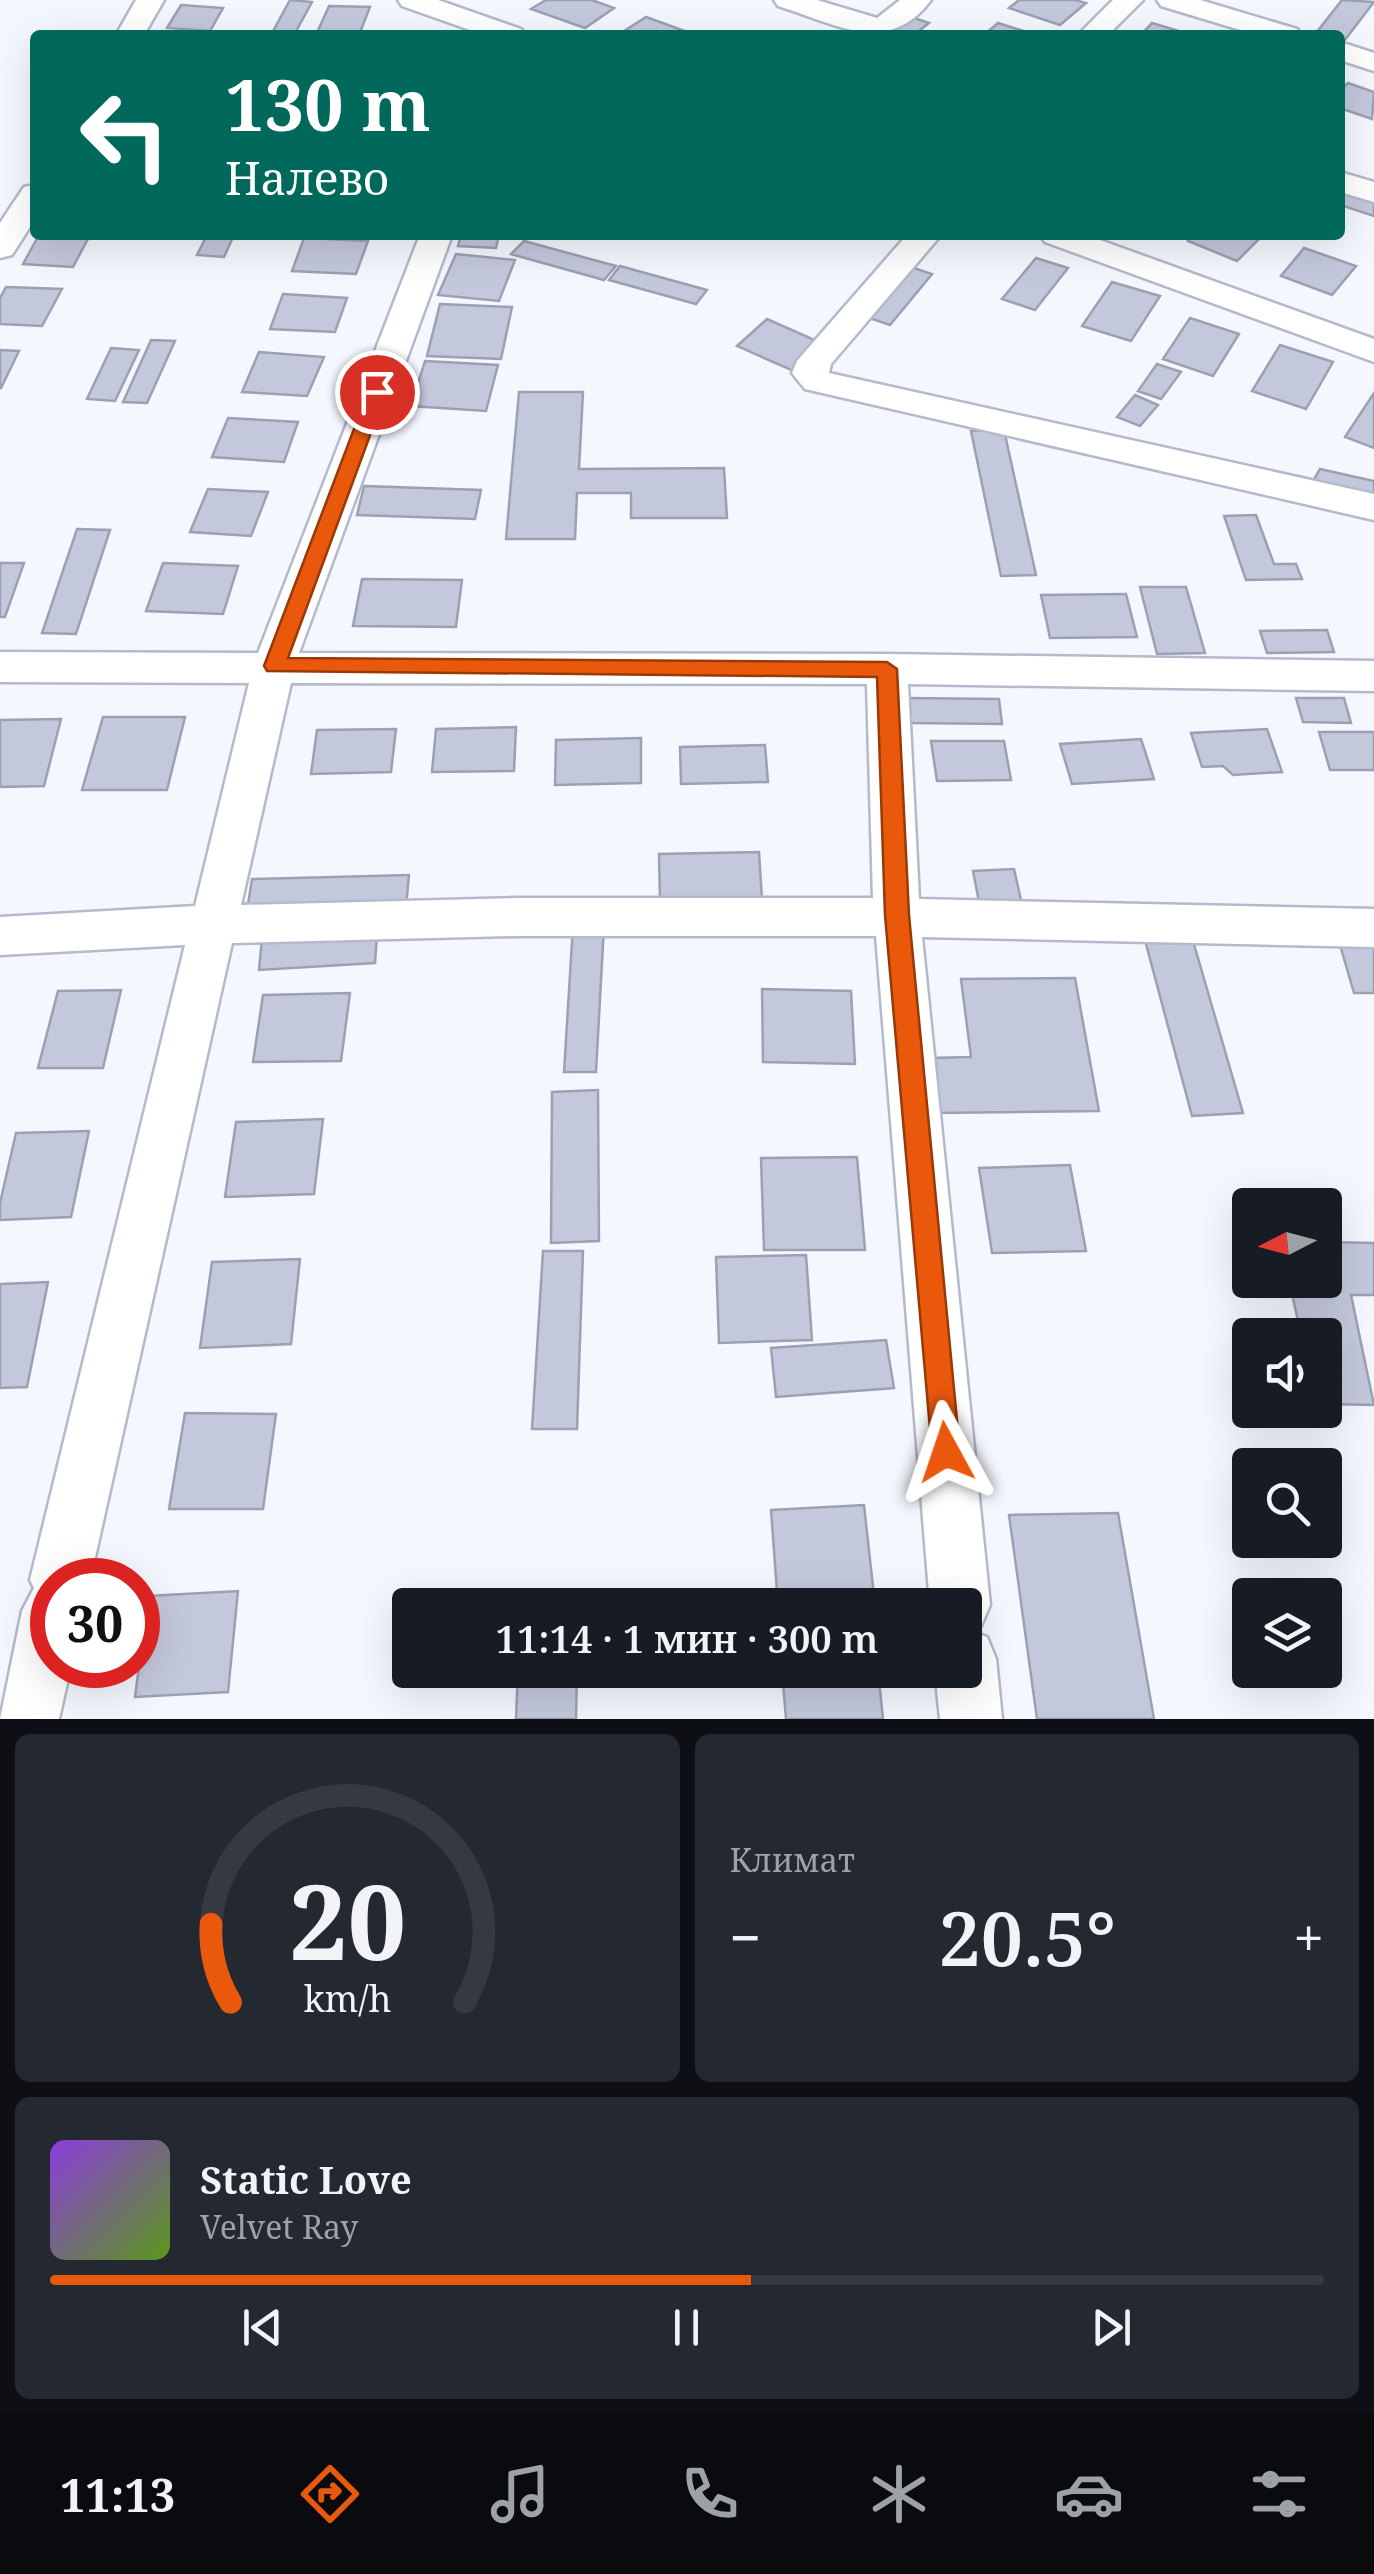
<!DOCTYPE html>
<html lang="ru">
<head>
<meta charset="utf-8">
<style>
	body { margin:0; font-family:"Noto Serif",serif; background:#242831; color:#f1f3f6; height:100vh; display:flex; flex-direction:column; font-size:38px; white-space:nowrap }
	* { box-sizing:border-box; margin:0 }
	p { font-size:32px; color:#9ea1a6 }
	.icon { flex:none; width:55px; height:55px; fill:none; stroke:currentColor; stroke-width:2; stroke-linecap:round; stroke-linejoin:round }
	.map { position:relative; height:1719px; overflow:hidden }
	.sheet { display:flex; flex-direction:column; gap:15px; padding:15px; background:#0d0f14; flex:1 }
	.sheet>* { flex:none }
	.hud { position:absolute; left:30px; top:30px; width:1315px; height:210px; border-radius:10px; box-shadow:0 10px 40px #0002; background:#00695c; color:#fff; overflow:hidden }
	.needle { width:65px; rotate:264deg }
	.fabs { position:absolute; left:1232px; top:1188px; display:grid; gap:20px }
	.fabs a { display:grid; place-items:center; width:110px; height:110px; border-radius:10px; background:#171b24; box-shadow:0 10px 40px #0002; font-size:50px }
	.speed { position:absolute; left:30px; top:1558px; display:flex; gap:20px; font-size:50px; font-weight:700; text-align:center }
	.speed>* { display:grid; place-content:center; width:130px; height:130px; border-radius:50%; background:#171b24; box-shadow:0 10px 40px #0002; line-height:1 }
	.speed .limit { border:15px solid #d22; background:#fff; color:#111 }
	.pin { position:absolute; display:grid; place-items:center; width:85px; height:85px; color:#fff; margin:-42px; border:5px solid #fff; border-radius:50%; box-shadow:0 2px 10px #0007 }
	.me { position:absolute; width:110px; margin:-55px; rotate:355deg; stroke-linejoin:round; filter:drop-shadow(0 0 8px #0008) }
	.turn { display:flex; align-items:center; gap:35px; height:210px; padding:0 30px; font-size:45px }
	.turn .icon { width:130px; height:130px; stroke-width:2.5 }
	.turn b { display:block; font-size:70px; line-height:85px }
	.big { font-size:75px; font-weight:600; line-height:1.1 }
	.sheet .tile { flex:1; display:flex; flex-direction:column; justify-content:center; gap:15px; min-width:0; padding:0 35px; border-radius:15px; background:#242831 }
	.sheet .dial { align-items:center; gap:0 }
	.dial svg { height:260px; overflow:visible; fill:none; stroke:#363941; stroke-width:7; stroke-linecap:round; text-anchor:middle }
	.dial text { fill:#f1f3f6; stroke:none }
	.song { display:flex; align-items:center; gap:30px }
	.cover { width:120px; height:120px; border-radius:15px; background:linear-gradient(135deg,hsl(270 70% 55%),hsl(90 70% 35%)) }
	.played { height:10px; border-radius:5px; background:linear-gradient(90deg,#ea580c 55%,#363941 55%) }
	.keys { display:flex; justify-content:space-around; direction:ltr }
	.heat { display:flex; justify-content:space-between; align-items:center; font-size:55px; direction:ltr }
	.sheet .tiles { flex:1; display:grid; gap:15px; grid-template-columns:1fr 1fr }
	.tile:last-child { grid-column:span 2 }
	.trip { position:absolute; left:392px; top:1588px; width:590px; height:100px; border-radius:10px; background:#171b24; box-shadow:0 10px 40px #0002; font-weight:600; line-height:100px; text-align:center }
	.tabs { display:flex; height:160px; justify-content:space-around; align-items:center; background:#090b0e; color:#9ea1a6 }
	.tabs .icon { width:70px; height:70px }
	.tabs .on { color:#ea580c }
	.tabs b { font-size:45px; color:#f1f3f6 }
	.map>svg:first-child { display:block }
	.building { fill:#c4c8dc; stroke:#9ca0b2; stroke-width:2.5 }
	.lines { fill:none; stroke-linecap:round; stroke-linejoin:round }
	.minor-casing { stroke:#b4b9cc; stroke-width:5 }
	.minor { fill:#fff; fill-rule:evenodd }
	.route { fill:#ea580c; stroke:#983908; stroke-width:2.5 }
</style>
</head>
<body>
<div class="map">
<svg width="1374" height="1719" viewBox="0 0 1374 1719">
	<rect width="100%" height="100%" fill="#f5f7ff"/>
	<path class="building" d="M290 0 312 2 294 35H271Z
		M546 0H592L614 8 585 28 531 9Z
		M1019 0H1075L1086 3 1060 25 1009 8Z
		M1342 0 1374 2 1344 41 1340 35 1316 33Z
		M181 5 223 8 210 31 167 28Z
		M329 6 370 7 359 35H316Z
		M908 16 929 23 914 35H884Z
		M646 17 685 31 679 35H618Z
		M998 23 1036 35H984Z
		M1152 23 1192 35H1141Z
		M1348 83 1374 92 1372 119 1340 108V91Z
		M1344 189 1374 198V216L1340 205Z
		M39 235H45L89 237 73 267 23 264Z
		M207 235H234L224 257 197 255Z
		M461 235H499L496 248 458 246Z
		M1194 235H1263L1237 261 1188 241Z
		M304 238 368 241 356 274 292 271Z
		M524 241 616 266 604 280 511 254Z
		M1304 248 1356 266 1332 295 1281 276Z
		M456 254 515 260 499 301 438 295Z
		M1036 258 1068 268 1035 310 1002 299Z
		M620 266 707 290 696 304 609 280Z
		M908 266 932 274 890 325 866 317Z
		M1112 282 1160 296 1131 341 1082 326Z
		M6 287 62 289 42 326 0 324V298Z
		M283 294 347 298 335 332 270 329Z
		M440 304 512 307 501 359 427 356Z
		M1190 318 1239 334 1213 376 1163 359Z
		M767 319 826 345 796 372 737 346Z
		M151 340 175 341 147 403 123 402Z
		M1280 345 1333 362 1306 409 1252 391Z
		M111 348 139 350 115 401 87 399Z
		M0 350 19 351 1 388H0Z
		M259 352 324 357 307 396 242 392Z
		M425 361 498 365 486 411 411 406Z
		M1157 364 1181 372 1161 399 1138 391Z
		M519 392H583L579 469 724 468 727 518H631V493H577L575 539H506Z
		M1374 393V448L1345 437Z
		M1135 395 1158 405 1140 426 1117 417Z
		M228 418 298 422 284 462 212 457Z
		M1004 430 1036 575 1001 576 971 431Z
		M1320 469 1374 481V502L1309 488Z
		M364 486 481 490 475 519 357 515Z
		M208 489 268 492 251 536 190 532Z
		M1256 515 1274 564H1296L1302 579 1246 580 1224 516Z
		M77 529 110 530 76 634 42 633Z
		M0 563H24L5 617H0Z
		M163 563 238 566 223 614 146 611Z
		M362 579 462 580 456 627 353 626Z
		M1140 587H1186L1205 653 1157 654Z
		M1126 594 1137 637 1050 638 1041 595Z
		M1327 630 1334 652 1267 653 1260 631Z
		M907 698 999 699 1002 724 910 723Z
		M1296 698H1344L1351 723 1303 722Z
		M103 717H185L167 790H82Z
		M61 719 44 786 0 787V720Z
		M516 727 514 771 432 772 436 729Z
		M396 729 391 772 311 774 317 730Z
		M1267 729 1282 772 1233 775 1223 766 1202 767 1191 733Z
		M1319 732H1374V770H1330Z
		M641 738V783L555 785 556 740Z
		M1141 739 1154 779 1072 784 1060 744Z
		M931 741H1004L1011 780 937 781Z
		M765 745 768 782 681 784 680 747Z
		M759 852 762 899 660 902 659 854Z
		M1014 869 1021 900 979 902 973 871Z
		M409 875 406 907 247 911 252 879Z
		M378 921 375 963 259 970 263 927Z
		M573 926H604L596 1072H564Z
		M1189 927 1243 1113 1192 1116 1142 929Z
		M1338 938H1374V993H1354Z
		M1075 978 1099 1111 936 1113 930 1058 971 1057 961 979Z
		M762 989 851 991 855 1064 763 1062Z
		M121 990 103 1068H38L58 991Z
		M350 993 341 1061 253 1062 263 995Z
		M598 1090 599 1241 551 1243 552 1092Z
		M323 1119 314 1194 225 1197 236 1122Z
		M89 1131 71 1217 0 1220V1203L16 1133Z
		M857 1157 865 1250H764L761 1158Z
		M1070 1165 1086 1251 992 1253 979 1168Z
		M1325 1242 1374 1243V1295H1351L1374 1405 1325 1404V1335H1301L1289 1280H1325Z
		M543 1251H583L577 1429H532Z
		M806 1255 812 1340 719 1343 716 1257Z
		M300 1259 291 1344 200 1348 212 1262Z
		M48 1282 27 1387 0 1388V1284Z
		M886 1340 894 1388 776 1397 771 1348Z
		M185 1413 276 1414 263 1509H169Z
		M864 1505 875 1605H778L771 1510Z
		M1118 1513 1154 1719H1037L1009 1515Z
		M238 1591 228 1692 135 1697 148 1596Z
		M518 1670H577L576 1719H516Z
		M782 1670H878L883 1719H786Z"/>
	<g class="lines">
		<defs>
			<path id="minor" d="M136 0H164L144 35H116Z
				M398 0H438L521 29 525 35H484L402 6Z
				M774 0H817L877 18 900 0H931C888 58 834 23 778 6Z
				M1113 0H1143L1108 35H1078Z
				M1157 0H1200L1297 29 1301 35H1257L1161 6Z
				M1340 42 1374 53V71L1340 60Z
				M1340 172 1374 182V202L1340 192Z
				M35 185V219L12 255 0 258V223L24 187Z
				M420 235H452L299 653 887 654 1374 661V691L908 684 919 899 1374 909V947L922 937 990 1605 981 1626 971 1631 987 1637 996 1659 1002 1719H940L935 1670H965V1605H930L876 936H515L232 943 90 1580H52V1665H71L59 1719H0L22 1611 34 1588 30 1580 185 945 0 955V917L195 906 249 683 0 682V652L258 653ZM291 683 867 684 873 898H515L241 905Z
				M907 235H941L831 364 829 373 1374 494V520L805 389 792 373 797 361Z
				M1040 235H1086L1374 339V362L1045 242Z"/>
		</defs>
		<use href="#minor" class="minor-casing"/>
		<use href="#minor" class="minor"/>
	</g>
	<path class="route" d="M377 387 386 392 288 658 887 662 897 669 909 915 960 1452 956 1462 946 1466 936 1462 932 1452 885 915 877 677 267 671 264 666 368 392Z"/>
</svg>
<div class="fabs">
<a><svg class="needle" viewBox="-14 -14 28 28"><path d="M0-13l5 13h-10z" fill="#e53935"/><path d="M0 13l5-13h-10z" fill="#9ea1a6"/></svg></a>
<a><svg class="icon" aria-label="sound" viewBox="0 0 24 24"><path d="M4 9h4l5-4v14l-5-4H4zM17 9q2 3 0 6"/></svg></a>
<a><svg class="icon" aria-label="search" viewBox="0 0 24 24"><circle cx="10" cy="10" r="6"/><path d="M15 15l6 6"/></svg></a>
<a><svg class="icon" aria-label="layers" viewBox="0 0 24 24"><path d="M12 4l9 5-9 5-9-5zM3 14l9 5 9-5"/></svg></a>
</div>
<div class="speed"><div class="limit">30</div></div>
<div class="pin" style="left:377px;top:392px;background:#d93025"><svg class="icon" aria-label="arrive" viewBox="0 0 24 24"><path d="M6 21V4h12l-3 4 3 4H6"/></svg></div>
<svg class="me" style="left:946px;top:1452px" viewBox="-20 -20 40 40"><path d="M0-17L14 15 0 8-14 15z" fill="#ea580c" stroke="#fff" stroke-width="4"/></svg>
<div class="trip">11:14 · 1 мин · 300 m</div>
<div class="hud">
<div class="turn"><svg class="icon" aria-label="left" viewBox="0 0 24 24"><path d="M17 20v-9H6M10 6l-5 5 5 5"/></svg><div><b>130 m</b>Налево</div></div>
</div>
</div>
<section class="sheet">
<div class="tiles">
<div class="tile dial"><svg viewBox="0 0 100 80">
<path d="M14 69A42 42 0 1 1 86 69"/>
<path d="M14 69A42 42 0 0 1 8 45" stroke="#ea580c"/>
<text x="50" y="56" font-size="32" font-weight="700">20</text>
<text x="50" y="72" font-size="11">km/h</text>
</svg></div>
<div class="tile"><p>Климат</p>
<div class="heat"><a>−</a><b class="big">20.5°</b><a>+</a></div>
</div>
<div class="tile">
<div class="song"><i class="cover"></i><div><b>Static Love</b><p>Velvet Ray</p></div></div>
<div class="played"></div>
<div class="keys"><svg class="icon" aria-label="previous" viewBox="0 0 24 24"><path d="M18 5L8 12l10 7zM5 5v14"/></svg><svg class="icon" aria-label="pause" viewBox="0 0 24 24"><path d="M8 5v14M16 5v14"/></svg><svg class="icon" aria-label="next" viewBox="0 0 24 24"><path d="M6 5l10 7-10 7zM19 5v14"/></svg></div>
</div>
</div>
</section>
<nav class="tabs">
<b>11:13</b>
<svg class="icon on" aria-label="directions" viewBox="0 0 24 24"><path d="M12 3l9 9-9 9-9-9zM9 14v-3h6M13 9l2 2-2 2"/></svg>
<svg class="icon" aria-label="music" viewBox="0 0 24 24"><path d="M9 18V5l10-2v13"/><circle cx="6" cy="18" r="3"/><circle cx="16" cy="16" r="3"/></svg>
<svg class="icon" aria-label="phone" viewBox="0 0 24 24"><path d="M5 4h4l2 5-3 2q2 4 5 5l2-3 5 2v4C11 20 4 13 5 4z"/></svg>
<svg class="icon" aria-label="climate" viewBox="0 0 24 24"><path d="M12 3v18M4 7l16 10M4 17L20 7"/></svg>
<svg class="icon" aria-label="car" viewBox="0 0 24 24"><path d="M5 17H2v-5l4-1 3-4h7l3 4 3 1v5h-3M9 17h6M6 11h13"/><circle cx="7" cy="17" r="2"/><circle cx="17" cy="17" r="2"/></svg>
<svg class="icon" aria-label="filters" viewBox="0 0 24 24"><path d="M4 7h16M4 17h16"/><circle cx="9" cy="7" r="2"/><circle cx="15" cy="17" r="2"/></svg>
</nav>
</body>
</html>
